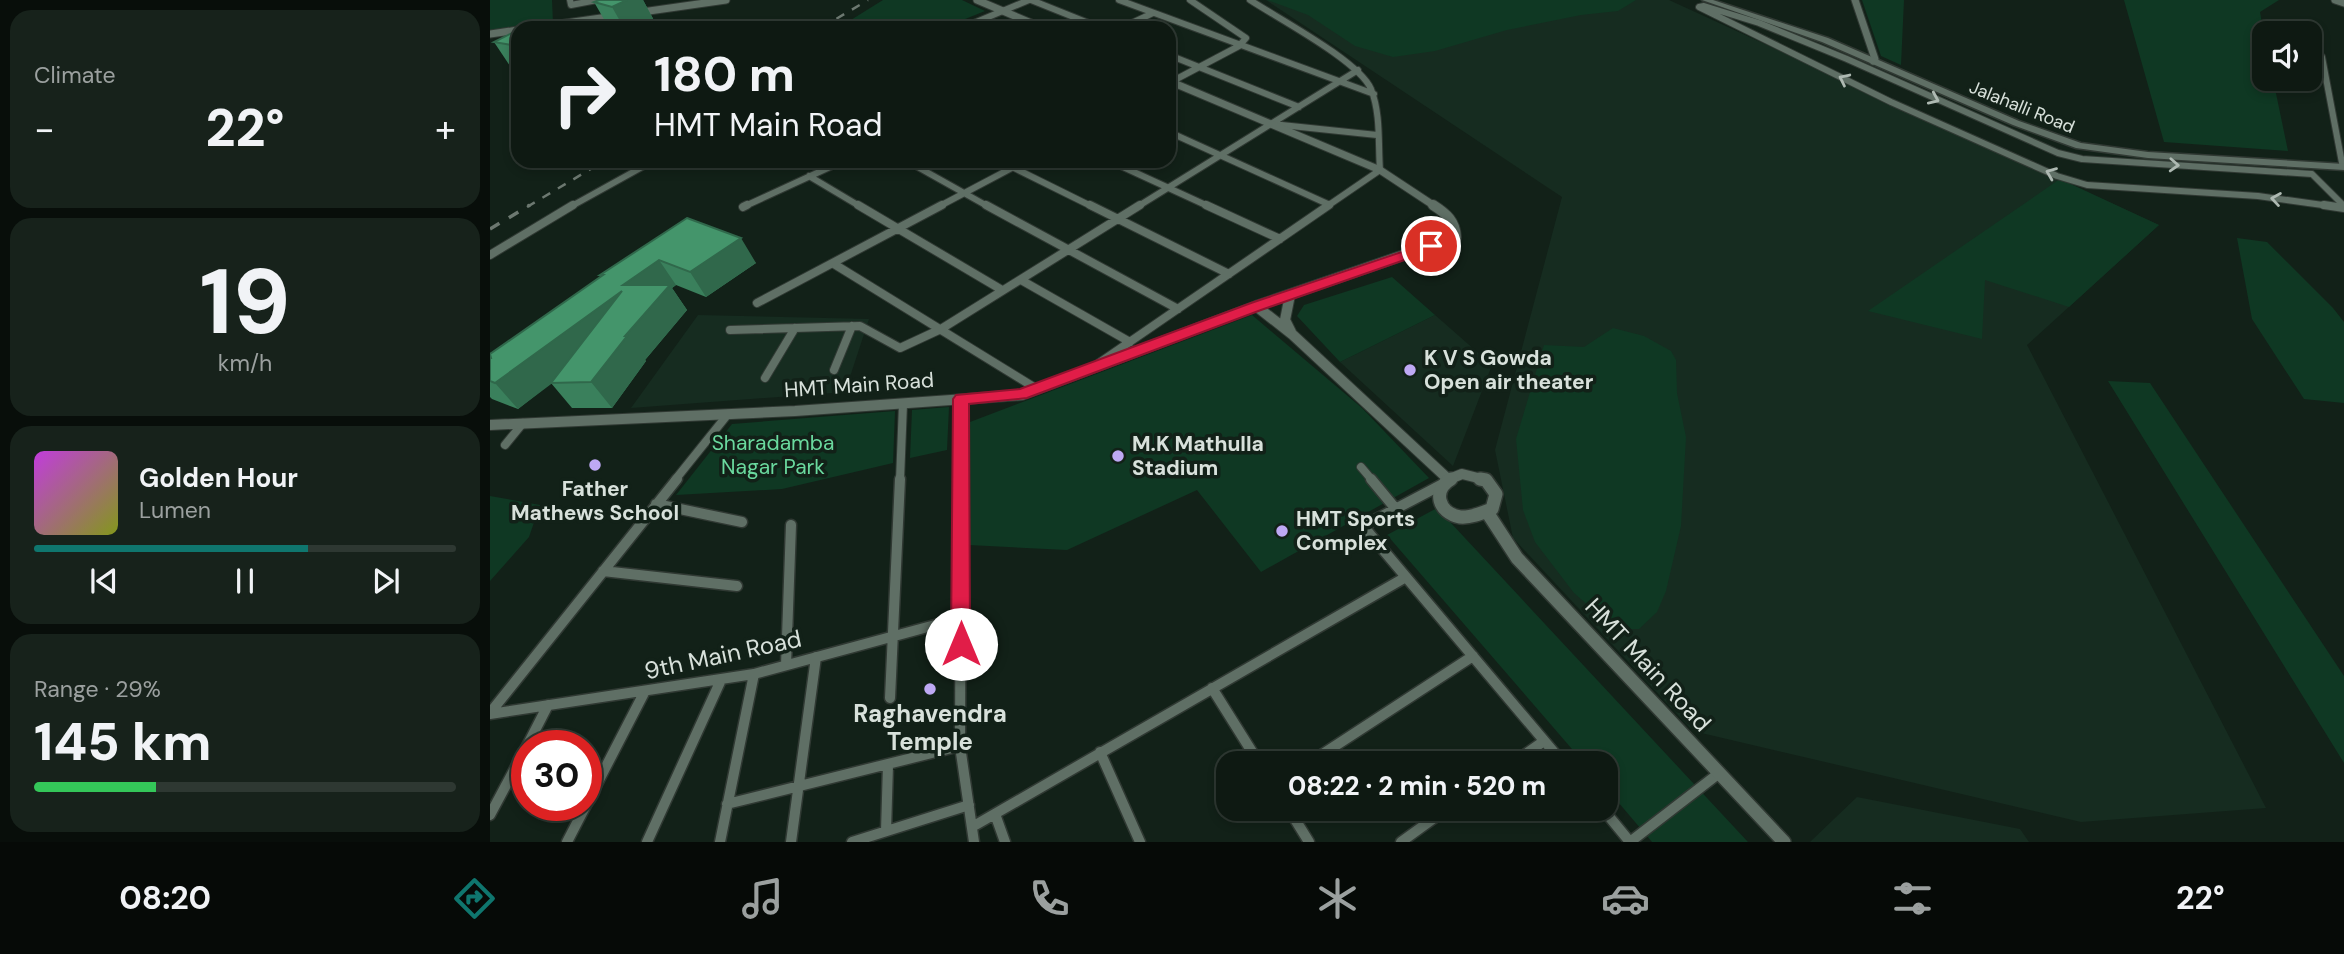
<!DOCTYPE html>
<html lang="en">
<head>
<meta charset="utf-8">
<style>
	body { margin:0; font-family:"DM Sans",sans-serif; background:#17221b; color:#f1f3f6; height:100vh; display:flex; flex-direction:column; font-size:26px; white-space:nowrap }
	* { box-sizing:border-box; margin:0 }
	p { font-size:23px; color:#9ba09f }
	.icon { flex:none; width:38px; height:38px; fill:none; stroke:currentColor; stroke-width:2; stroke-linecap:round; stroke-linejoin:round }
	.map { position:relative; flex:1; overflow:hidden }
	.sheet { display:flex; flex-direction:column; gap:10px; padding:10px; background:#080e0a; width:490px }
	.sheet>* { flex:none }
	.guide { position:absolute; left:21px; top:21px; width:665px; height:147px; border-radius:21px; box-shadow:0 4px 10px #0003,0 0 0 2px #2e3832; background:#0e1912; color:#f1f3f6; overflow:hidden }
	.fabs { position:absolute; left:1762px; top:21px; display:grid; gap:14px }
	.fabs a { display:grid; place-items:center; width:70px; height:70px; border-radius:14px; background:#0e1912; box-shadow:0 4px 10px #0003,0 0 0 2px #2e3832; font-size:35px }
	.speed { position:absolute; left:21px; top:730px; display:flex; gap:14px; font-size:35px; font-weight:700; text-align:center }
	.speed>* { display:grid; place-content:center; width:91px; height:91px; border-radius:50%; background:#0e1912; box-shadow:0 4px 10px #0003,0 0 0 2px #2e3832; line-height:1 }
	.speed .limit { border:10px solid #d22; background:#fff; color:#111 }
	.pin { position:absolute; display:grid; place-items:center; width:60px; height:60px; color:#fff; margin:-30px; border:4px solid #fff; border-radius:50%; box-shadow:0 2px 7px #0007 }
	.me { position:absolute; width:77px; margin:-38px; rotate:0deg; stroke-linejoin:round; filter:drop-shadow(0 0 5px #0008) }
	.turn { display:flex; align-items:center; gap:24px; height:147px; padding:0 28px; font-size:32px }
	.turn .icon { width:91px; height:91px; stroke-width:2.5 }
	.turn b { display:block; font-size:49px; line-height:60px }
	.big { font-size:52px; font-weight:800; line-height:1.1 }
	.sheet .card { flex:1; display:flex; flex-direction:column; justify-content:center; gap:10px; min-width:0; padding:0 24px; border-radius:21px; background:#17221b }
	.sheet .dial { align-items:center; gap:0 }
	.dial b { font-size:91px; line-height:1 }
	.song { display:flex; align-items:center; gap:21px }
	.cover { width:84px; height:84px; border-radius:10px; background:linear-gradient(135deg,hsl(290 70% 55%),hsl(70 70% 35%)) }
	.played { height:7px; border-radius:4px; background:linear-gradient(90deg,#0f766e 65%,#2e3832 65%) }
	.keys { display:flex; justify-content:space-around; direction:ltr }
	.heat { display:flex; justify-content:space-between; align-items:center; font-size:38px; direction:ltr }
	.charge { height:10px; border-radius:5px; background:linear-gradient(90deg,#34c759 29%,#2e3832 0) }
	.trip { position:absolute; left:726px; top:751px; width:402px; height:70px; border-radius:21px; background:#0e1912; box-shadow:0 4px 10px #0003,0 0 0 2px #2e3832; font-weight:800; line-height:70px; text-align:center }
	.menu { display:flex; height:112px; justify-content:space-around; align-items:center; background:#060a07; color:#9ba09f }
	.menu .icon { width:49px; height:49px }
	.menu .selected { color:#0f766e }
	.menu b { font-size:32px; color:#f1f3f6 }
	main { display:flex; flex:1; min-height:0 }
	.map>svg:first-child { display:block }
	.built { fill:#162c20 }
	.green { fill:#0f3823 }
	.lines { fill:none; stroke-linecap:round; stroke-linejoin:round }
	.minor-far2-casing { stroke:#303933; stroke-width:8 }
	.minor-far1-casing { stroke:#303933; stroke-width:10 }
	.minor-casing { stroke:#303933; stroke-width:13 }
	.tertiary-far2-casing { stroke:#303933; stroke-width:9 }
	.tertiary-far1-casing { stroke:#303933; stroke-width:12 }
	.tertiary-casing { stroke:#303933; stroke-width:16 }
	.secondary-casing { stroke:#303933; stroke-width:3 }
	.minor-far2 { stroke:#5f6f65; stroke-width:6 }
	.minor-far1 { stroke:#5f6f65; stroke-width:8 }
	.minor { stroke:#5f6f65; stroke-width:10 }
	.tertiary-far2 { stroke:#5f6f65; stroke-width:7 }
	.tertiary-far1 { stroke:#5f6f65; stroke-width:10 }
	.tertiary { stroke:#5f6f65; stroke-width:13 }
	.secondary { fill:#5f6f65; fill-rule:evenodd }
	.rail-far1 { stroke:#6c7870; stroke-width:2.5; stroke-dasharray:9 9; stroke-linecap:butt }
	.rail { stroke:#6c7870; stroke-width:3.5; stroke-dasharray:11 11; stroke-linecap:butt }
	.wall { fill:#3a805c }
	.shaded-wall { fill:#30684b }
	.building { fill:#44956b; stroke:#30684b; stroke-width:2 }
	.oneway { stroke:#aeb9b2 }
	.route { fill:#e11d48; stroke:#92132f; stroke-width:2 }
	.poi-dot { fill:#bea9f4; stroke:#122118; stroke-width:2.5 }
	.labels { text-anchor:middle; stroke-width:7; stroke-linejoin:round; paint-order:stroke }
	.far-street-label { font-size:18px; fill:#d8e1db; stroke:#122118 }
	.poi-label { font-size:21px; font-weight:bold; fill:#d8e1db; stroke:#122118; text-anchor:start }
	.street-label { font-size:21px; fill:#d8e1db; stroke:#122118 }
	.park-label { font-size:21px; fill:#6ad99e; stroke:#122118 }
	.near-street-label { font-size:24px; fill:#d8e1db; stroke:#122118 }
	.near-poi-label { font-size:24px; font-weight:bold; fill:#d8e1db; stroke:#122118 }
</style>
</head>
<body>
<main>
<section class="sheet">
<div class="card"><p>Climate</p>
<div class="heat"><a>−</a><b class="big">22°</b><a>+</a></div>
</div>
<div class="card dial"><b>19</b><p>km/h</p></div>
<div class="card">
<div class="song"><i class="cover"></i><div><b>Golden Hour</b><p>Lumen</p></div></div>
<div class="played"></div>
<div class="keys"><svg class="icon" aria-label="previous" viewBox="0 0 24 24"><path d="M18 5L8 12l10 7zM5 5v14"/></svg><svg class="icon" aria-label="pause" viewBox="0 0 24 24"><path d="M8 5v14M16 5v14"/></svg><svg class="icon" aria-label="next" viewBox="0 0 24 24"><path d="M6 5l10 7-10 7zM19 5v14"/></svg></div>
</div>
<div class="card"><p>Range · 29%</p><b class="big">145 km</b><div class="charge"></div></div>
</section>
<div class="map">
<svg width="1854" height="842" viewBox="0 0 1854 842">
	<rect width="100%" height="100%" fill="#122118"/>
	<path class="built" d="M776 0H1179L1669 225 1537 345 1776 808 1591 822 1203 731 1023 538 1005 450 1072 197Z
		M208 315 379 319 355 392 141 408Z
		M945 315 1002 365 963 466 850 362Z
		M1367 797 1530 829 1539 842H1320Z"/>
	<path class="green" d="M0 0H62L63 23 0 32Z
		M393 0H472L495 11 453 28H348Z
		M777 0H1146L1128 11 1091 15 1017 30 945 51 903 57 865 46 818 15Z
		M1372 0H1414L1411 65 1391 56Z
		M1634 0H1789L1770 12 1774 35V79H1783L1798 151 1674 142Z
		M1570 179 1669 225 1579 307 1495 280 1492 339 1378 311Z
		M1747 238 1777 242 1843 308 1854 322V403L1814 399 1762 319Z
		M902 277 945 315 850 362 807 316 814 305Z
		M762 315 872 408 939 478 771 572 707 490 577 550 479 545 480 422Z
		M1123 328 1154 336 1181 351 1186 360 1187 393 1196 437 1191 526 1176 591 1167 612 1149 629H1141L1115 620 1084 593 1045 542 1033 510 1026 439 1054 345 1094 347Z
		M1618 381 1660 383 1854 676V763Z
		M459 407 457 450 420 458 422 410Z
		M405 411 403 463 292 489 186 495 242 424Z
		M0 496 50 505 39 537 0 581Z
		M947 508 1258 842H1162L1117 789 1116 763H1094L897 535Z"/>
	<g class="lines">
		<defs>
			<path id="minor-far2" d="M80 0 81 5 107 0
				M541 0 611 28
				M629 0 884 94
				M760 0C789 19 869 61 881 89 891 114 888 144 890 170L836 207
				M472 28 539 0
				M631 28 663 13
				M679 55 809 107
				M1832 57 1852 163
				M679 83 749 46 756 38 700 0
				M782 124 887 135
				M679 132 840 205
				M417 161 499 207
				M510 161 603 207
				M620 161 720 207
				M319 176 371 207
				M80 207 163 161
				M253 207 353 161
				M448 207 535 161
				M647 207 868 70
				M1847 207 1768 196 1597 185 1567 176 1401 102 1209 7 1214 6 1269 23 1357 59 1568 153 1592 159 1822 174 1854 206"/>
			<path id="minor-far1" d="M368 205 512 290
				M496 205 688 309
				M600 205 739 274
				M716 205 790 239
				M1834 205 1854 208
				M253 207 257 205
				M0 255 83 205
				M344 264 547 389
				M531 280 640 342
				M267 303 452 205
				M240 330 370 326 410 348 451 329 650 205
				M609 363 839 205
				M344 370 362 326
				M275 378 305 328
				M15 445 33 423
				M871 467 882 480
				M185 480 238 414
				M410 480 413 404
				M471 480V399"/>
			<path id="minor" d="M471 479 470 746 484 842
				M881 479 905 508
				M951 485 873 526 1073 763
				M166 504 252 522
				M113 571 247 586
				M296 665 301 525
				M722 688 769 763
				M400 698 410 479
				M0 713 187 479
				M0 714 264 674 471 618
				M37 746 58 705
				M610 752 650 842
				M819 763 983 656
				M1023 763 1054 741
				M237 804 470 746
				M798 808 819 842
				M1112 808 1140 842
				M505 814 515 842
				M0 815 37 746
				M482 827 916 577
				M396 831 398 765
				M77 842 154 693
				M157 842 231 680
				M230 842 264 674
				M301 842 326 657
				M362 842 479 805
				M911 842 958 808
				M1140 842 1228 774"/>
			<path id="tertiary-far2" d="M487 0 553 28
				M1365 0 1385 59 1383 61
				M1845 0 1854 3
				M145 13 236 0
				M41 28 125 16
				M0 34 28 30
				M679 81 890 170 946 207"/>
			<path id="tertiary-far1" d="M800 295 795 320 801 332
				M766 306 803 335 958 479
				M0 425 305 411 532 395 766 306 966 237C965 221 957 214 943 205
				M957 480 972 474 996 480"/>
			<path id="tertiary" d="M961 479C942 490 948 513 970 517 981 518 992 513 1002 509L1006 494 996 480 990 479
				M997 512 1027 558 1294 842"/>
			<path id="secondary" d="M1212 0H1223L1338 38 1529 121 1591 143 1658 152 1854 164V170L1658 158 1586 148 1523 125 1332 42Z"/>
		</defs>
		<use href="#minor-far2" class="minor-far2-casing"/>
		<use href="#minor-far1" class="minor-far1-casing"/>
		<use href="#minor" class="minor-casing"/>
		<use href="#tertiary-far2" class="tertiary-far2-casing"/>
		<use href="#tertiary-far1" class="tertiary-far1-casing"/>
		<use href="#tertiary" class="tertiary-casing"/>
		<use href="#secondary" class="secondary-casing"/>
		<use href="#minor-far2" class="minor-far2"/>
		<use href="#minor-far1" class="minor-far1"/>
		<use href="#minor" class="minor"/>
		<use href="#tertiary-far2" class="tertiary-far2"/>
		<use href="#tertiary-far1" class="tertiary-far1"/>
		<use href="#tertiary" class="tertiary"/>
		<use href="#secondary" class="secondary"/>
		<path class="rail-far1" d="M331 28 378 0
			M37 207 114 161"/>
		<path class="rail" d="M0 229 40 205"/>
	</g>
	<path class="wall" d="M109 0H153L168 28H119L104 2Z
		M28 30V78L4 42Z
		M197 218 266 263 216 297 186 285 182 288 197 310 155 360 156 361 122 408H82L61 383 28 409 2 399 0 397V354L111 277 110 275Z"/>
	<path class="shaded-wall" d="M137 0H153L168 28H134L122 7Z
		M251 238 266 263 216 297 200 272Z
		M169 260 186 285 182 288 197 310 155 360 156 361 122 408 101 382 135 336 133 285Z
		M132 291 150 317 28 409 5 383Z"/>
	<path class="building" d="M109 0H137L122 7 104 2Z
		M28 30V46L4 42Z
		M197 218 251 238 200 272 169 260 133 285H180L135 336H137L101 382 61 383 132 291 5 383 0 381V358H1L0 354 113 275H110Z"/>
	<defs><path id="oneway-chevron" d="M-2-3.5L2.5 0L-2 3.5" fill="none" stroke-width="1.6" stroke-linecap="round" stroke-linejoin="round" transform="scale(1.75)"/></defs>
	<g class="oneway">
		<use href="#oneway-chevron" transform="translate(1354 79) rotate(-154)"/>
		<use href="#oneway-chevron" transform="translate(1444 99) rotate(24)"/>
		<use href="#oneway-chevron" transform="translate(1684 165) rotate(3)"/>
		<use href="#oneway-chevron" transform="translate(1561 173) rotate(-158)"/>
		<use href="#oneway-chevron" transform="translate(1786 199) rotate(-171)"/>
	</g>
	<path class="route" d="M941 242 946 243V249L771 310 537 398 479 404 480 644 477 650 471 652 464 650 461 644 463 399 466 395 530 389 761 303Z"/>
	<g class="poi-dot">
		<circle cx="920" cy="370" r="7"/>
		<circle cx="628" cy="456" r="7"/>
		<circle cx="105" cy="465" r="7"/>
		<circle cx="792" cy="531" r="7"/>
		<circle cx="440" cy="689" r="7"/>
	</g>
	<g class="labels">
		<g class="far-street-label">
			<text transform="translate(1532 107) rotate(22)" y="6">Jalahalli Road</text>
		</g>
		<g class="poi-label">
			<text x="934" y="365">K V S Gowda<tspan x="934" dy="24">Open air theater</tspan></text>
			<text x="642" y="451">M.K Mathulla<tspan x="642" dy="24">Stadium</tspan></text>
			<text x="105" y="496" text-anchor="middle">Father<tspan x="105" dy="24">Mathews School</tspan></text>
			<text x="806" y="526">HMT Sports<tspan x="806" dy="24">Complex</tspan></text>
		</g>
		<g class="street-label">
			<text transform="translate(369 385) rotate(-4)" y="7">HMT Main Road</text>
		</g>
		<g class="park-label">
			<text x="283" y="450">Sharadamba<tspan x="283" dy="24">Nagar Park</tspan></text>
		</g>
		<g class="near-street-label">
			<text transform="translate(233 655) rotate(-12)" y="8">9th Main Road</text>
			<text transform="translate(1158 665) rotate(47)" y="8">HMT Main Road</text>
		</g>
		<g class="near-poi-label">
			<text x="440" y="722">Raghavendra<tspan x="440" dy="28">Temple</tspan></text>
		</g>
	</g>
</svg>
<div class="fabs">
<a><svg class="icon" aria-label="sound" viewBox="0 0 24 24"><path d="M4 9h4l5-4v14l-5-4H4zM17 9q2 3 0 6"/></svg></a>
</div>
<div class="speed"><div class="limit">30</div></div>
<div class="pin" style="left:941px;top:246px;background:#d93025"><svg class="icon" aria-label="arrive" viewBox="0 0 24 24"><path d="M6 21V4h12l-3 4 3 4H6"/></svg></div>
<svg class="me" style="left:471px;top:644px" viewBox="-20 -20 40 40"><circle r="19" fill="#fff"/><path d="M0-13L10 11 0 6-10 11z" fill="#e11d48"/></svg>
<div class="trip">08:22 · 2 min · 520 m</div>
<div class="guide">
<div class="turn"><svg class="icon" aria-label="right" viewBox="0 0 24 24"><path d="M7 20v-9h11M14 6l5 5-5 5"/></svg><div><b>180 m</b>HMT Main Road</div></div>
</div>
</div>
</main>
<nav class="menu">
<b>08:20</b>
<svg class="icon selected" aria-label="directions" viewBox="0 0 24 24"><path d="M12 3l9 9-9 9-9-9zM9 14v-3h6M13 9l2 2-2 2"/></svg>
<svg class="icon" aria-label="music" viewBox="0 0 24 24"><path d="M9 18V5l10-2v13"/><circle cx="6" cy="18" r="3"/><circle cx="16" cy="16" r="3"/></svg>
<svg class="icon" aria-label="phone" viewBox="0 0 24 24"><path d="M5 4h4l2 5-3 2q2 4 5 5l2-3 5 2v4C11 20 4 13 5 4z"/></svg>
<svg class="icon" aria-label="climate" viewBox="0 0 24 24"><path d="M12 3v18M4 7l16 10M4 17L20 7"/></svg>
<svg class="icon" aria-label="car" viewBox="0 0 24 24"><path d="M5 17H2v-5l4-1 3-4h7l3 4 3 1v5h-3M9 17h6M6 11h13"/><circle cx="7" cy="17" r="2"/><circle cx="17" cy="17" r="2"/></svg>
<svg class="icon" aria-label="filters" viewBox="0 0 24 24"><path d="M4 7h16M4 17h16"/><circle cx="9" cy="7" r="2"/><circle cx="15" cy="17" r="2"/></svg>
<b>22°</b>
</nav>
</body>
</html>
